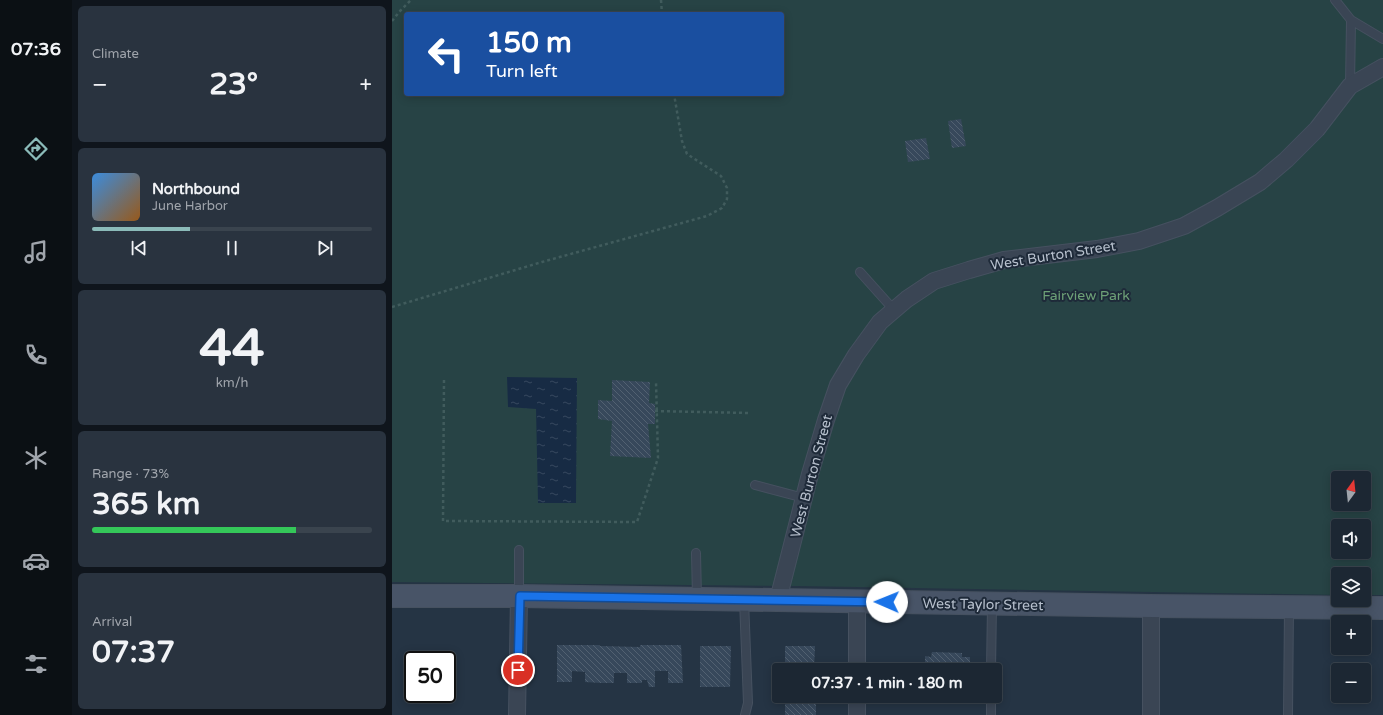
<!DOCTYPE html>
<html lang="en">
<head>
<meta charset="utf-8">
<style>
	body { margin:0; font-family:"Varela Round",sans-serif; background:#29333f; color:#f1f3f6; height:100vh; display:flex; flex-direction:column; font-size:15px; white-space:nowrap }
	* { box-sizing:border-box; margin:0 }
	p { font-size:13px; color:#a0a5ac }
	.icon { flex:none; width:22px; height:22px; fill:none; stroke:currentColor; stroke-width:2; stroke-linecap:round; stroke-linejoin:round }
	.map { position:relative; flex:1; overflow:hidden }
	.panel { display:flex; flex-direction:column; gap:6px; padding:6px; background:#0f151c; width:320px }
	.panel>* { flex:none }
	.top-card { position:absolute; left:12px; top:12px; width:380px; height:84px; border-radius:4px; box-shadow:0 2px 10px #0003,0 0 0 1px #3a444e; background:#1a4fa0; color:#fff; overflow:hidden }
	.needle { width:26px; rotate:15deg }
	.tools { position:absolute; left:939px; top:471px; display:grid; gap:8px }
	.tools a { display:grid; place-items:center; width:40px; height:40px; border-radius:4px; background:#1c2733; box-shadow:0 2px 10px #0003,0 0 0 1px #3a444e; font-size:20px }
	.speed { position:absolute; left:12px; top:651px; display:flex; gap:8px; font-size:20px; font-weight:700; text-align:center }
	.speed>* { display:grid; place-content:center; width:52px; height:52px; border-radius:50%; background:#1c2733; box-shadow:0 2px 10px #0003,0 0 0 1px #3a444e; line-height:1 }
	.speed .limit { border:2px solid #111; border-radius:6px; background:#fff; color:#111 }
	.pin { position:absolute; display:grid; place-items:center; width:34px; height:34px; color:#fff; margin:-17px; border:2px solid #fff; border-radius:50%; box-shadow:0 1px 4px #0007 }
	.me { position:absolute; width:44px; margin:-22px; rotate:271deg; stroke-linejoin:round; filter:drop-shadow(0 0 3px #0008) }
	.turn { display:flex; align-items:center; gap:14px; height:84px; padding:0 16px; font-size:18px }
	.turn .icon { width:52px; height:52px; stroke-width:2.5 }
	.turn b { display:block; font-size:28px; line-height:34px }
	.big { font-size:30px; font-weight:700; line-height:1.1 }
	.panel .card { flex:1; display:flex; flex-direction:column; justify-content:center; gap:6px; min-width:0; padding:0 14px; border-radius:6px; background:#29333f }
	.panel .dial { align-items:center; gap:0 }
	.dial b { font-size:52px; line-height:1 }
	.song { display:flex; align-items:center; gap:12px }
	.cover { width:48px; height:48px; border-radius:6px; background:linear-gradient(135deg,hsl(210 70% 55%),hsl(30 70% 35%)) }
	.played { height:4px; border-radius:2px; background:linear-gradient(90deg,#8bbbb9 35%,#3a444e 35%) }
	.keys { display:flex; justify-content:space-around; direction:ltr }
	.heat { display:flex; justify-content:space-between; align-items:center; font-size:22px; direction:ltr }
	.charge { height:6px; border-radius:3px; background:linear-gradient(90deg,#34c759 73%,#3a444e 0) }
	.trip { position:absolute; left:380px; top:663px; width:230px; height:40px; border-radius:4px; background:#1c2733; box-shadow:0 2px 10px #0003,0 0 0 1px #3a444e; font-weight:700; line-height:40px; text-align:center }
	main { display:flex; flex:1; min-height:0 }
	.tabs { display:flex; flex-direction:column; width:72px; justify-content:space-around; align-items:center; background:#0b1014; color:#a0a5ac }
	.tabs .icon { width:28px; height:28px }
	.tabs .selected { color:#8bbbb9 }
	.tabs b { font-size:18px; color:#f1f3f6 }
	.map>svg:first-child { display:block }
	.park { fill:#274345; fill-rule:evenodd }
	.water { fill:url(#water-ripples) }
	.building { fill:url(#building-back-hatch) }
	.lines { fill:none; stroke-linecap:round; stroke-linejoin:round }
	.lane-casing { stroke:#465160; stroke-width:10 }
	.street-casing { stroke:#465160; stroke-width:18 }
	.secondary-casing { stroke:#465160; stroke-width:24 }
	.path { stroke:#415c5d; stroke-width:2.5; stroke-dasharray:3 3; stroke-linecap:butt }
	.lane { stroke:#3a4554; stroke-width:8 }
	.street { stroke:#3a4554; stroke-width:16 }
	.secondary { stroke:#485467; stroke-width:22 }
	.route-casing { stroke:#114b97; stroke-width:10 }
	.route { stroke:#1a73e8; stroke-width:7 }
	.labels { text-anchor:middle; stroke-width:4; stroke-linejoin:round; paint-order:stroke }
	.street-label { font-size:14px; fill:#b7c0cd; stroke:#1e2a39 }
	.park-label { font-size:14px; fill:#6da077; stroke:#1e2a39 }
</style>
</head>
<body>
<main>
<nav class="tabs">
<b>07:36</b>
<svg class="icon selected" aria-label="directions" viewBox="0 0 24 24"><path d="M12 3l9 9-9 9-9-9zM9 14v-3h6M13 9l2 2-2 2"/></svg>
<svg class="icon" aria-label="music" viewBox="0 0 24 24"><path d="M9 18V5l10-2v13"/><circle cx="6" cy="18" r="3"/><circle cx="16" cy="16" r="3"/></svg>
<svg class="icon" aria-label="phone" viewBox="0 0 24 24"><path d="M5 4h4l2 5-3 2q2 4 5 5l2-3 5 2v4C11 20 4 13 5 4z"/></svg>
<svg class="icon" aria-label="climate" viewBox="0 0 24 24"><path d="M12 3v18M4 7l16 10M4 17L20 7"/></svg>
<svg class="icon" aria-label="car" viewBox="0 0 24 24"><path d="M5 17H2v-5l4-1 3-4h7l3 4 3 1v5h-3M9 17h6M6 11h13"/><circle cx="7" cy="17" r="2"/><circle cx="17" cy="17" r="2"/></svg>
<svg class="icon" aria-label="filters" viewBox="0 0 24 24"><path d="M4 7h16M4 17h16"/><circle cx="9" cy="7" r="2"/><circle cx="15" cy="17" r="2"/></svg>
</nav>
<section class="panel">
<div class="card"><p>Climate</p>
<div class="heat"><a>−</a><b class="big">23°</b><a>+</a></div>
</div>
<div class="card">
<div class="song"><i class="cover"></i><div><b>Northbound</b><p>June Harbor</p></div></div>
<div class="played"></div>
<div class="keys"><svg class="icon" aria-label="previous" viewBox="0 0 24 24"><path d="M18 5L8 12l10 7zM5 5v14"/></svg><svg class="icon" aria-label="pause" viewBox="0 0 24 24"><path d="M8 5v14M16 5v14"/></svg><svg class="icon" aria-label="next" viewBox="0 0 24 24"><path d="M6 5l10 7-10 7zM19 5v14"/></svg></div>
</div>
<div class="card dial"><b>44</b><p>km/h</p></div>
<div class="card"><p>Range · 73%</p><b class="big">365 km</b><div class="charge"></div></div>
<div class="card"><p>Arrival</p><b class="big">07:37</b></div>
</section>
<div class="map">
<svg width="991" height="715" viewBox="0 0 991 715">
	<defs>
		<pattern id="water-ripples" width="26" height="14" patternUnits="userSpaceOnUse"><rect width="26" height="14" fill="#172b44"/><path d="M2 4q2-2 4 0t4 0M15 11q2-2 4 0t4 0" fill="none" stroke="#36485e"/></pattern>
		<pattern id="building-back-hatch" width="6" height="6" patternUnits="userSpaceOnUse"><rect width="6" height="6" fill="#37485b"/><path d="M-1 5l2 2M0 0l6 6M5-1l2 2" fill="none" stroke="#526171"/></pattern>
	</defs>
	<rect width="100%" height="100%" fill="#253444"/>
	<path class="park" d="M0 0H991V595H972V574H946V595L405 586 0 582ZM14 14H390V94H14ZM946 478H972V504H946ZM946 526H972V552H946Z"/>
	<path class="water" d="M115 377 185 378 184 503H146L144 409 116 407Z"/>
	<path class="building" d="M569 119 574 146 560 148 556 121Z
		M534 138 538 159 516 162 513 141Z
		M220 380 258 382 257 403 263 404V424H256L259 458 218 456 220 421 206 419V400L220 401Z
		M165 645H207L208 646 248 647V645H289L291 683H276V671H263V687H257L255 680H250V683H235V673H222V683H209L193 682V672L180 671V682H165Z
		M308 646H339L338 687H308Z
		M393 646H423L422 670H393Z
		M540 652 570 653V657H578V670H533V656L539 657Z
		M533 696H577V698H569V703L540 702V698H533Z
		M424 697V715H393V698Z"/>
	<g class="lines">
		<defs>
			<path id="lane" d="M943 0 959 20 991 39
				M958 86 959 20
				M468 272 502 310
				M363 485 412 498
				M127 550V596
				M304 553 305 598
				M352 600 356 703 353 715
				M599 670 600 605
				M599 715V696
				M896 715 897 608"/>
			<path id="street" d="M386 600 418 474 434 420 446 385 464 355 488 322 502 310 515 299 542 281 577 270 612 260 705 249 747 241 792 226 825 208 868 182 894 160 925 129 958 86 991 67
				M465 602V670
				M465 696V715
				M125 715 127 596
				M759 715V606"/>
			<path id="secondary" d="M0 596H127L759 606 991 608"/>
		</defs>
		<use href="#lane" class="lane-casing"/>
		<use href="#street" class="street-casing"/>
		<use href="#secondary" class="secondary-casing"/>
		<path class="path" d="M269 0 270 14
			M0 21 8 11 19 0
			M0 307 150 262 315 216 330 208 335 199V188L329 176 295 154 290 141 282 94
			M52 380 51 521 245 522 266 458 264 382
			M263 411 357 413"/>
		<use href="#lane" class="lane"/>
		<use href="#street" class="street"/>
		<use href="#secondary" class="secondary"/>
	</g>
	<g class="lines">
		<defs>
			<path id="route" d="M126 670 128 596 495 602"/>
		</defs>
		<use href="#route" class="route-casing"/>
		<use href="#route" class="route"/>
	</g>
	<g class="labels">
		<g class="street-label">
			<text transform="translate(661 255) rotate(-9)" y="5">West Burton Street</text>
			<text transform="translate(419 476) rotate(-75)" y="5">West Burton Street</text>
			<text transform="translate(591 604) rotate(1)" y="5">West Taylor Street</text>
		</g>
		<g class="park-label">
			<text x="694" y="300">Fairview Park</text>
		</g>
	</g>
</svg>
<div class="tools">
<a><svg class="needle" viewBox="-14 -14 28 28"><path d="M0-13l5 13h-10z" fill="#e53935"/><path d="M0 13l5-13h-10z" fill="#a0a5ac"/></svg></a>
<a><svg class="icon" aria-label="sound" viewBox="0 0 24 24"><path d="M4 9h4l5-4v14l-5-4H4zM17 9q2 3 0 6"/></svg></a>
<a><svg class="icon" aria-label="layers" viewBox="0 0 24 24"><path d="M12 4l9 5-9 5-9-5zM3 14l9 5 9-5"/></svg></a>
<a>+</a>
<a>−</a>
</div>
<div class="speed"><div class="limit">50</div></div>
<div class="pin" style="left:126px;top:670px;background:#d93025"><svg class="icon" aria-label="arrive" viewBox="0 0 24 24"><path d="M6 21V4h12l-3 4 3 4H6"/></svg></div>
<svg class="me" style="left:495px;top:602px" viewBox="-20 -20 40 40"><circle r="19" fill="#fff"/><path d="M0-13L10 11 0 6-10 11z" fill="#1a73e8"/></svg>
<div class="trip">07:37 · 1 min · 180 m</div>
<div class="top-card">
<div class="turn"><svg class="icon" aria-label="left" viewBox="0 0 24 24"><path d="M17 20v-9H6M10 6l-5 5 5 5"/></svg><div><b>150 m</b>Turn left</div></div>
</div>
</div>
</main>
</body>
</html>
